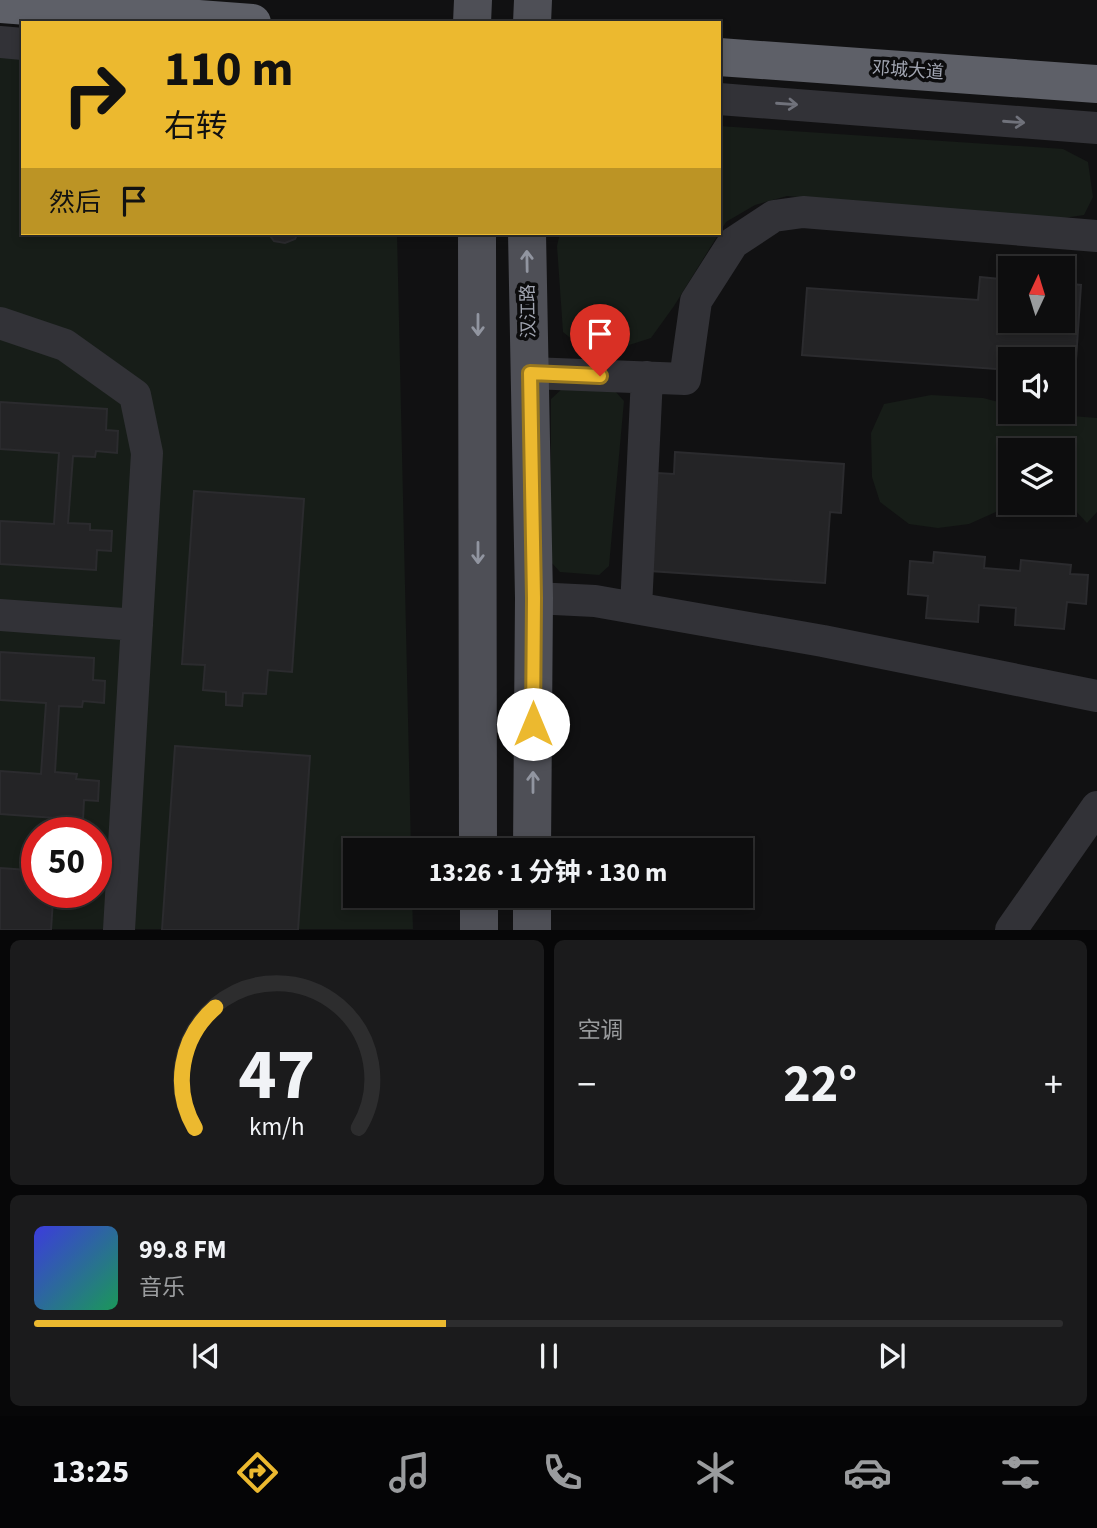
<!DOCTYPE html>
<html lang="zh">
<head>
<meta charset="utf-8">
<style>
	body { margin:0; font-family:"Source Sans 3","Noto Sans SC",sans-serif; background:#1b1b1c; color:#f1f3f6; height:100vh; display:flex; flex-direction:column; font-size:26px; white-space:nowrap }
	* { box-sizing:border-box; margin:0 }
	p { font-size:23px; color:#9a9c9e }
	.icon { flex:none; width:38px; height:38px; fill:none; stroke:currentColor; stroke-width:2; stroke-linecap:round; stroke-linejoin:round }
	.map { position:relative; height:930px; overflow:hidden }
	.drawer { display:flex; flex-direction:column; gap:10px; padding:10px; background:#070708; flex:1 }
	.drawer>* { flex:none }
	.top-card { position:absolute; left:21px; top:21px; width:700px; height:214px; border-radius:0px; box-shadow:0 4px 10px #0003,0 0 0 2px #2d2d2e; background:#ecb92f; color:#111; overflow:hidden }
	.needle { width:46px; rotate:4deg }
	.tools { position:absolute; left:998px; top:256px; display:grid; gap:14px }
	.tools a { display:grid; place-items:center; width:77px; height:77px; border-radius:0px; background:#0d0d0e; box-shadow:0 4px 10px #0003,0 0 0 2px #2d2d2e; font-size:35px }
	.speed { position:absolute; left:21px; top:817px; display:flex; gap:14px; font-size:35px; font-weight:700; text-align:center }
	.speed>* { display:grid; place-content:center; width:91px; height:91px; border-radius:50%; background:#0d0d0e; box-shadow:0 4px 10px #0003,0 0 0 2px #2d2d2e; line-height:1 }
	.speed .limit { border:10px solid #d22; background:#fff; color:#111 }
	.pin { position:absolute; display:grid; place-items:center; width:60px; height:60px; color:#fff; margin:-72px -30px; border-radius:50% 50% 50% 0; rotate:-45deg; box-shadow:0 0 7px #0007 }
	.pin .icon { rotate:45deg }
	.me { position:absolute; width:77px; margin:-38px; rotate:0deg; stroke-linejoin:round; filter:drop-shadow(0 0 5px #0008) }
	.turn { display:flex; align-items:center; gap:24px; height:147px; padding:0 28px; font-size:32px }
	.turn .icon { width:91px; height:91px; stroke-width:2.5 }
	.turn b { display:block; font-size:49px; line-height:60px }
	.then { display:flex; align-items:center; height:66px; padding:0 28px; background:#0003; gap:14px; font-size:26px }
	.big { font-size:52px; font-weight:700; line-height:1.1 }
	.drawer .widget { flex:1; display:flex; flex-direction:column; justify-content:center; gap:10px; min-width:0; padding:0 24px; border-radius:10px; background:#1b1b1c }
	.drawer .dial { align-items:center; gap:0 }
	.dial svg { height:182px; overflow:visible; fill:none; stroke:#2d2d2e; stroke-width:7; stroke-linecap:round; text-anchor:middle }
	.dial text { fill:#f1f3f6; stroke:none }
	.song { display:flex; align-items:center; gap:21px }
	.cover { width:84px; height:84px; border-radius:10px; background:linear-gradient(135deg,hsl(240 70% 55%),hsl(150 70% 35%)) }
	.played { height:7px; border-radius:4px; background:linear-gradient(90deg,#ecb92f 40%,#2d2d2e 40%) }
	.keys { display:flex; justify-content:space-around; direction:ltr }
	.heat { display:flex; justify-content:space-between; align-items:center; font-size:38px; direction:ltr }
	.drawer .tiles { flex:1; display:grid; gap:10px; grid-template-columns:1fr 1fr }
	.widget:last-child { grid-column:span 2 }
	.trip { position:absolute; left:343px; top:838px; width:410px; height:70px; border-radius:0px; background:#0d0d0e; box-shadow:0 4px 10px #0003,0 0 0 2px #2d2d2e; font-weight:700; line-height:70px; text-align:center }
	.menu { display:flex; height:112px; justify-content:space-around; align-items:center; background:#050506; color:#9a9c9e }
	.menu .icon { width:49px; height:49px }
	.menu .selected { color:#ecb92f }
	.menu b { font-size:32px; color:#f1f3f6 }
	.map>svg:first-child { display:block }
	.green { fill:#171d18; fill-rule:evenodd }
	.building { fill:#242426; stroke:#2b2b2e; stroke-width:2 }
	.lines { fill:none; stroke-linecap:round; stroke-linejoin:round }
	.minor { stroke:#323237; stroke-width:32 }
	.major { stroke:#4e4f56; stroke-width:38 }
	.highway { stroke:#5e6068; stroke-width:38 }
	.oneway { stroke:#70727b }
	.oneway2 { stroke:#9195a0 }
	.route-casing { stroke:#99781f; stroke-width:18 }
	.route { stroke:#ecb92f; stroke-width:12 }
	.labels { text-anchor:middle; stroke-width:7; stroke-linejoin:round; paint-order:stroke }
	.street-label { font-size:18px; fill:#a2a6b2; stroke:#0c0c0d }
</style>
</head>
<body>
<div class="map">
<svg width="1097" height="930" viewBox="0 0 1097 930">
	<rect width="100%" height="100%" fill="#111112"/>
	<path class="green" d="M0 57 23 59V233H397L411 850H355V896H412L413 929H0ZM37 833H96V892H37Z
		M719 126 1063 149 1088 162 1093 197 1084 215 1057 219 787 196 755 205 726 222 674 306 651 338 626 346 578 344 563 332 557 246 560 233H719Z
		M563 388 614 390 624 401 609 566 599 575 560 572 551 562V399Z
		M931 395 983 398 1010 405V411L1097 418V512L1087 523 1071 506 1046 502H1062V450H1010V502H1036L1007 507 969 524 938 528 909 524 880 502 872 477 871 433 884 404Z"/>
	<path class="building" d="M268 233H267H298L295 239 285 243 274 241Z
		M980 277 1010 280V320H1062V283L1081 285 1075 375 1062 374V359H1010V370L802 355 807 288 978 300Z
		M0 402 107 409 106 430 118 431 117 453 96 451 95 457 73 456 68 523 90 524V530L112 531 111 551 97 550 96 570 0 564V521L54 524 59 453 0 449Z
		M675 452 844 464 841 513 830 512 825 583 650 571 657 473 674 474Z
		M194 491 304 499 292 672 268 670 266 694 243 693 242 706 226 705V692L203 690 205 665 182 664Z
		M934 552 985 557 984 568 1020 571 1021 560 1071 565 1070 574 1088 575 1086 604 1067 602 1064 629 1015 625 1016 608 979 605 978 622 926 618 928 596 908 594 910 561 933 563Z
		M0 652 94 658 93 680 105 681 104 703 83 701 82 707 59 706 55 772 77 774 76 779 99 781 98 801 84 800 83 820 0 814V771L41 774 46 703 0 700Z
		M175 746 310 756 298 930H162Z
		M0 868 28 870 37 880V892H47L53 899 51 930H0Z"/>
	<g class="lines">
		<path class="minor" d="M0 42 23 44
			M719 99 1097 128
			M0 323 65 345 135 395 147 453 119 930
			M530 373 685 379 696 301 733 243 774 216 803 212 1097 236
			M534 598 595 601 823 641 1097 696
			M636 608 647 377
			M0 615 137 625
			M1011 930 1097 807"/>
		<path class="major" d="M472 23 473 0
			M532 23 533 0
			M477 233 478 850
			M527 233 534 598 532 850
			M479 896V930
			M532 930V896"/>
		<path class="highway" d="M0 4 252 23
			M719 57 1097 84"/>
	</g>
	<defs><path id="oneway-shaft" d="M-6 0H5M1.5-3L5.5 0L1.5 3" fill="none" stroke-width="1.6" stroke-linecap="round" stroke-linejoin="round" transform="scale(1.75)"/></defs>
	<g class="oneway">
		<use href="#oneway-shaft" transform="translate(787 104) rotate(4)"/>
		<use href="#oneway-shaft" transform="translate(1014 122) rotate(4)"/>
	</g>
	<g class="oneway2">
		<use href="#oneway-shaft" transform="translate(527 261) rotate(-91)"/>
		<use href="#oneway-shaft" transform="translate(478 325) rotate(90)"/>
		<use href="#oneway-shaft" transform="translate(478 553) rotate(90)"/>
		<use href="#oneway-shaft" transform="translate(533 782) rotate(-90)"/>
	</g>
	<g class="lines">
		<defs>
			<path id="route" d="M533 724 534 598 530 373 600 376"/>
		</defs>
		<use href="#route" class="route-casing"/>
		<use href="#route" class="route"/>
	</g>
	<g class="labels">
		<g class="street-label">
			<text transform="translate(908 70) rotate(4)" y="6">邓城大道</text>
			<text transform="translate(528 311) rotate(-91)" y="6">汉江路</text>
		</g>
	</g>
</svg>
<div class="tools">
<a><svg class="needle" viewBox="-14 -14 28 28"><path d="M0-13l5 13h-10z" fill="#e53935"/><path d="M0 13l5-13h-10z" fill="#9a9c9e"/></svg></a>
<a><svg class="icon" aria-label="sound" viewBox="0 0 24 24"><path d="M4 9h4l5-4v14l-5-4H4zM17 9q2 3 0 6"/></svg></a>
<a><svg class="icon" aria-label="layers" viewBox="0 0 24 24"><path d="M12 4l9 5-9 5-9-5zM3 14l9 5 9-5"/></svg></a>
</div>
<div class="speed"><div class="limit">50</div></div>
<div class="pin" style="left:600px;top:376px;background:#d93025"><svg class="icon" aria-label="arrive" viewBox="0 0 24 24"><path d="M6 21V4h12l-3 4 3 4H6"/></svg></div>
<svg class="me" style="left:533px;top:724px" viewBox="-20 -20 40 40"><circle r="19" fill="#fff"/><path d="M0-13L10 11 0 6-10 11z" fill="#ecb92f"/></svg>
<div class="trip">13:26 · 1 分钟 · 130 m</div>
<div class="top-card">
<div class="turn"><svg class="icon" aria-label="right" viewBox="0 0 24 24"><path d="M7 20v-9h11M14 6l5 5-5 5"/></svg><div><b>110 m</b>右转</div></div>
<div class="then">然后<svg class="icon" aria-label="arrive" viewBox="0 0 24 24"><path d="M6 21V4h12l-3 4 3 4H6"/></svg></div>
</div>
</div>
<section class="drawer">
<div class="tiles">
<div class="widget dial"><svg viewBox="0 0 100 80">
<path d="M14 69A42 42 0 1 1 86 69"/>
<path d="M14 69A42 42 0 0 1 23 16" stroke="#ecb92f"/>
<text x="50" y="56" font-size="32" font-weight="700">47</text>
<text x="50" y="72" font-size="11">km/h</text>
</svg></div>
<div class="widget"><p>空调</p>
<div class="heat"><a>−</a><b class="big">22°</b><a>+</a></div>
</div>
<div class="widget">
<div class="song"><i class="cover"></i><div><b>99.8 FM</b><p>音乐</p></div></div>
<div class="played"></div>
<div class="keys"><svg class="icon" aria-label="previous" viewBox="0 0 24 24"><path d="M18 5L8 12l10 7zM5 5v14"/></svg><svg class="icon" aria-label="pause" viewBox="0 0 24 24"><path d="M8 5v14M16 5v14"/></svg><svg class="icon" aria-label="next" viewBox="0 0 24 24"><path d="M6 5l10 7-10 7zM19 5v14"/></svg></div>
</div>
</div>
</section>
<nav class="menu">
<b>13:25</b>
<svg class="icon selected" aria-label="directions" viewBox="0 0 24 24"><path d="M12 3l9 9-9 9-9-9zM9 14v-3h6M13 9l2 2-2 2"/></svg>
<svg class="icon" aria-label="music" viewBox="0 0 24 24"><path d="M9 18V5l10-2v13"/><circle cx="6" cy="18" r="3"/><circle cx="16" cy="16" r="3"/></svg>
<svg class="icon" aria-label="phone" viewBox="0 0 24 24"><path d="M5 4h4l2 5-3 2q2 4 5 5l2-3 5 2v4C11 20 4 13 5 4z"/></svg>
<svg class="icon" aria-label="climate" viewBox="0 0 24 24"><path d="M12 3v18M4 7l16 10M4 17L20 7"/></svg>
<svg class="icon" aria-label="car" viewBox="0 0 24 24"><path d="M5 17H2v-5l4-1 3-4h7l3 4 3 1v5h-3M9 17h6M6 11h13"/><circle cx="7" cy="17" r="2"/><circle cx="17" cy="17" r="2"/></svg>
<svg class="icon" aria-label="filters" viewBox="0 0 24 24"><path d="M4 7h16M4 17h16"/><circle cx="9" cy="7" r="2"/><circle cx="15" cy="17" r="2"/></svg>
</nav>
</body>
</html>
